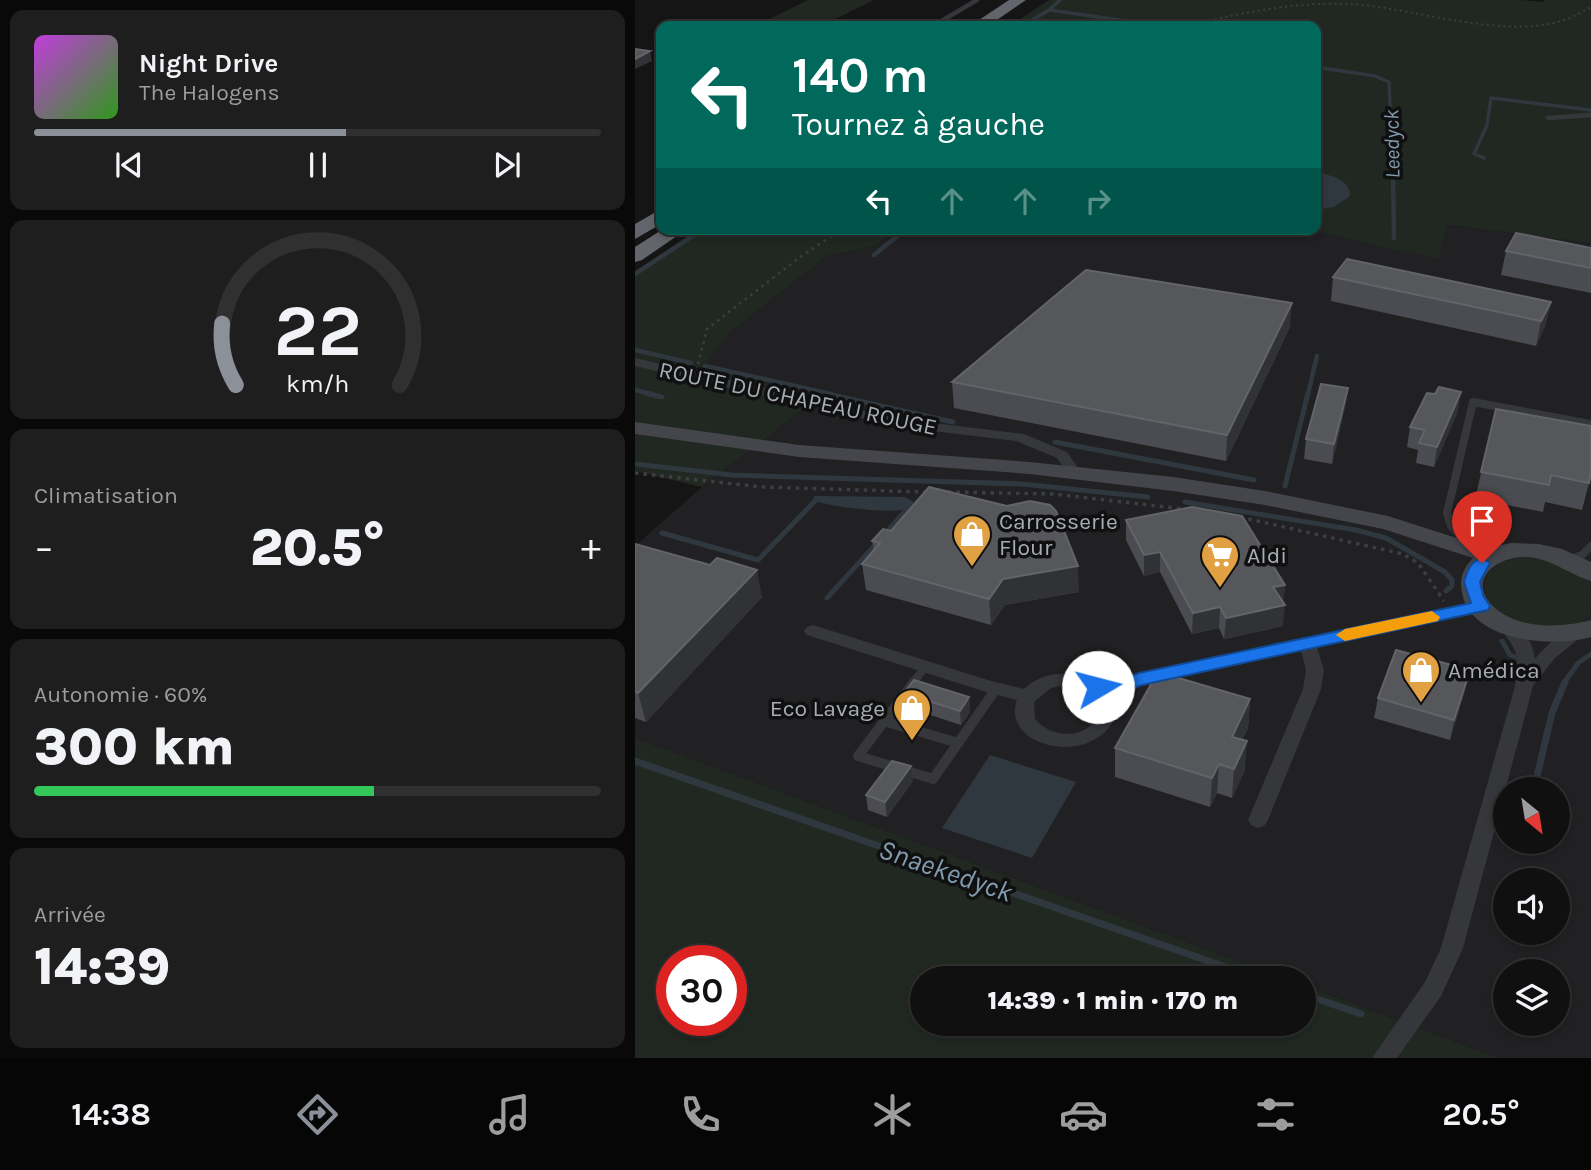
<!DOCTYPE html>
<html lang="fr">
<head>
<meta charset="utf-8">
<style>
	body { margin:0; font-family:Karla,sans-serif; background:#1e1e1e; color:#f1f3f6; height:100vh; display:flex; flex-direction:column; font-size:26px; white-space:nowrap }
	* { box-sizing:border-box; margin:0 }
	p { font-size:23px; color:#9c9d9f }
	.icon { flex:none; width:38px; height:38px; fill:none; stroke:currentColor; stroke-width:2; stroke-linecap:round; stroke-linejoin:round }
	.map { position:relative; flex:1; overflow:hidden }
	.sheet { display:flex; flex-direction:column; gap:10px; padding:10px; background:#090909; width:635px }
	.sheet>* { flex:none }
	.hud { position:absolute; left:21px; top:21px; width:665px; height:214px; border-radius:14px; box-shadow:0 4px 10px #0003,0 0 0 2px #303030; background:#00695c; color:#fff; overflow:hidden }
	.needle { width:46px; rotate:150deg }
	.controls { position:absolute; left:858px; top:777px; display:grid; gap:14px }
	.controls a { display:grid; place-items:center; width:77px; height:77px; border-radius:50%; background:#101010; box-shadow:0 4px 10px #0003,0 0 0 2px #303030; font-size:35px }
	.speed { position:absolute; left:21px; top:945px; display:flex; gap:14px; font-size:35px; font-weight:700; text-align:center }
	.speed>* { display:grid; place-content:center; width:91px; height:91px; border-radius:50%; background:#101010; box-shadow:0 4px 10px #0003,0 0 0 2px #303030; line-height:1 }
	.speed .limit { border:10px solid #d22; background:#fff; color:#111 }
	.pin { position:absolute; display:grid; place-items:center; width:60px; height:60px; color:#fff; margin:-72px -30px; border-radius:50% 50% 50% 0; rotate:-45deg; box-shadow:0 0 7px #0007 }
	.pin .icon { rotate:45deg }
	.me { position:absolute; width:77px; margin:-38px; rotate:82deg; stroke-linejoin:round; filter:drop-shadow(0 0 5px #0008) }
	.turn { display:flex; align-items:center; gap:24px; height:147px; padding:0 21px; font-size:32px }
	.turn .icon { width:91px; height:91px; stroke-width:2.5 }
	.turn b { display:block; font-size:49px; line-height:60px }
	.lanes { display:flex; align-items:center; height:66px; padding:0 21px; background:#0003; justify-content:center; gap:35px; direction:ltr }
	.lanes .off { opacity:.35 }
	.big { font-size:52px; font-weight:800; line-height:1.1 }
	.sheet .widget { flex:1; display:flex; flex-direction:column; justify-content:center; gap:10px; min-width:0; padding:0 24px; border-radius:14px; background:#1e1e1e }
	.sheet .dial { align-items:center; gap:0 }
	.dial svg { height:182px; overflow:visible; fill:none; stroke:#303030; stroke-width:7; stroke-linecap:round; text-anchor:middle }
	.dial text { fill:#f1f3f6; stroke:none }
	.song { display:flex; align-items:center; gap:21px }
	.cover { width:84px; height:84px; border-radius:10px; background:linear-gradient(135deg,hsl(290 70% 55%),hsl(110 70% 35%)) }
	.played { height:7px; border-radius:4px; background:linear-gradient(90deg,#8c9099 55%,#303030 55%) }
	.keys { display:flex; justify-content:space-around; direction:ltr }
	.heat { display:flex; justify-content:space-between; align-items:center; font-size:38px; direction:ltr }
	.charge { height:10px; border-radius:5px; background:linear-gradient(90deg,#34c759 60%,#303030 0) }
	.trip { position:absolute; left:275px; top:966px; width:406px; height:70px; border-radius:35px; background:#101010; box-shadow:0 4px 10px #0003,0 0 0 2px #303030; font-weight:800; line-height:70px; text-align:center }
	.dock { display:flex; height:112px; justify-content:space-around; align-items:center; background:#060606; color:#9c9d9f }
	.dock .icon { width:49px; height:49px }
	.dock .selected { color:#8c9099 }
	.dock b { font-size:32px; color:#f1f3f6 }
	main { display:flex; flex:1; min-height:0 }
	.map>svg:first-child { display:block }
	.built { fill:#212123; fill-rule:evenodd }
	.green { fill:#212822; fill-rule:evenodd }
	.water { fill:#2f383e }
	.lines { fill:none; stroke-linecap:round; stroke-linejoin:round }
	.stream-far3 { stroke:#2f383e; stroke-width:3.5 }
	.stream-far2 { stroke:#2f383e; stroke-width:4.5 }
	.stream-far1 { stroke:#2f383e; stroke-width:5 }
	.stream { stroke:#2f383e; stroke-width:7 }
	.path-far2 { stroke:#3c3e42; stroke-width:2; stroke-dasharray:2 3.5; stroke-linecap:butt }
	.path-far1 { stroke:#3c3e42; stroke-width:2.5; stroke-dasharray:2.5 4.5; stroke-linecap:butt }
	.path { stroke:#3c3e42; stroke-width:3.5; stroke-dasharray:3.5 5; stroke-linecap:butt }
	.lane-far2 { stroke:#36373b; stroke-width:4.5 }
	.lane-far1 { stroke:#36373b; stroke-width:8 }
	.lane { stroke:#36373b; stroke-width:10 }
	.street { fill:#36373b; fill-rule:evenodd }
	.secondary { fill:#44464b; fill-rule:evenodd }
	.highway { fill:#62656b; fill-rule:evenodd }
	.wall { fill:#4b4c51 }
	.shaded-wall { fill:#313235 }
	.building { fill:#55575b; stroke:#626469; stroke-width:2 }
	.route { fill:#1a73e8; stroke:#114b97; stroke-width:2 }
	.slow { fill:#f59e0b }
	.labels { text-anchor:middle; stroke-width:7; stroke-linejoin:round; paint-order:stroke }
	.far-water-label { font-size:21px; font-style:italic; fill:#819bad; stroke:#101011 }
	.street-label { font-size:23px; fill:#a8adb5; stroke:#101011 }
	.poi-label { font-size:23px; fill:#a8adb5; stroke:#101011; text-anchor:start }
	.near-water-label { font-size:28px; font-style:italic; fill:#819bad; stroke:#101011 }
</style>
</head>
<body>
<main>
<section class="sheet">
<div class="widget">
<div class="song"><i class="cover"></i><div><b>Night Drive</b><p>The Halogens</p></div></div>
<div class="played"></div>
<div class="keys"><svg class="icon" aria-label="previous" viewBox="0 0 24 24"><path d="M18 5L8 12l10 7zM5 5v14"/></svg><svg class="icon" aria-label="pause" viewBox="0 0 24 24"><path d="M8 5v14M16 5v14"/></svg><svg class="icon" aria-label="next" viewBox="0 0 24 24"><path d="M6 5l10 7-10 7zM19 5v14"/></svg></div>
</div>
<div class="widget dial"><svg viewBox="0 0 100 80">
<path d="M14 69A42 42 0 1 1 86 69"/>
<path d="M14 69A42 42 0 0 1 8 42" stroke="#8c9099"/>
<text x="50" y="56" font-size="32" font-weight="700">22</text>
<text x="50" y="72" font-size="11">km/h</text>
</svg></div>
<div class="widget"><p>Climatisation</p>
<div class="heat"><a>−</a><b class="big">20.5°</b><a>+</a></div>
</div>
<div class="widget"><p>Autonomie · 60%</p><b class="big">300 km</b><div class="charge"></div></div>
<div class="widget"><p>Arrivée</p><b class="big">14:39</b></div>
</section>
<div class="map">
<svg width="956" height="1058" viewBox="0 0 956 1058">
	<rect width="100%" height="100%" fill="#151516"/>
	<path class="built" d="M811 225 956 243V1058H864L669 985 668 978H649L0 738V546L67 487 187 395 67 368 93 334 192 256 241 246 260 229H668L804 258ZM870 789H922V842H870ZM870 880H922V933H870ZM870 971H922V1024H870Z"/>
	<path class="green" d="M173 0H239L186 26H120Z
		M414 0H885L908 2 910 0H956V243L812 225 804 259 668 229H681V26H375Z
		M68 229H260L241 246 192 256 93 334 68 368 187 395 67 487 0 471V274Z
		M892 557C908 558 951 569 956 587 956 594 956 607 956 615 945 625 935 625 921 626 914 626 905 627 899 626 847 619 824 563 892 557Z
		M0 738 649 978H287V1024H668L669 985 864 1058H0ZM37 961H96V1020H37Z"/>
	<path class="water" d="M681 172C695 175 715 179 715 196L699 207 681 210Z
		M179 496 270 497 279 502C277 506 276 508 271 509 257 514 192 507 178 500Z
		M355 755 441 782 397 858 307 828Z"/>
	<g class="lines">
		<path class="stream-far3" d="M425 0 414 10 527 26
			M387 26 414 10
			M681 67 740 76 754 82 758 172
			M849 158 839 154 852 125 856 98 956 110"/>
		<path class="stream-far2" d="M758 170 759 238
			M239 255 271 229
			M0 274 68 229
			M0 350 56 363
			M70 366 196 394
			M0 390 17 394
			M673 394 682 356"/>
		<path class="stream-far1" d="M10 393 27 397
			M188 393 318 422
			M420 442 619 480
			M0 464 97 475 387 484 513 497
			M650 486 673 393
			M550 502 721 530 751 538 810 572 817 580V586L811 591
			M27 533 123 560 180 501
			M250 534 272 509
			M192 598 242 543
			M867 641 875 655 883 658
			M929 683 943 663 956 654"/>
		<path class="stream" d="M0 761 622 978
			M899 789 917 713 930 682
			M668 994 726 1014"/>
		<path class="path-far2" d="M553 26C604 13 658 2 711 4 777 6 869 42 932 19 940 16 948 11 956 7"/>
		<path class="path-far1" d="M63 364 72 329 165 257 207 229"/>
		<path class="path" d="M0 473 127 487 291 492
			M313 492 418 494 549 509
			M605 517 768 554 783 563 809 601
			M838 531 857 535"/>
		<path class="lane-far2" d="M298 26 342 0
			M913 118 956 115"/>
		<path class="lane-far1" d="M833 545 816 526 812 513 838 402 956 424
			M936 559 947 555 956 546
			M278 683 290 667"/>
		<path class="lane" d="M279 682 223 756 298 779 361 689
			M249 721 323 743"/>
		<path class="street" d="M0 358 265 419 389 434 432 452 446 472 444 475H434L422 458 381 441 265 427 0 366Z
			M847 600 853 602 855 606 853 610 682 647 689 670 686 689 633 820 630 825 623 828 616 825 613 820 668 689 671 670 666 651 507 686 482 694C485 705 485 711 479 720 453 768 365 746 382 700L348 691 172 635 169 631 172 627 178 625 356 681 389 689C413 667 441 673 468 681L472 684 504 674ZM436 684 456 690 465 699C468 736 422 745 400 719L399 702 416 688Z
			M872 619C888 624 898 644 900 659 910 647 932 624 948 629L951 633 920 658 898 686 828 948 806 996 762 1058H737L790 982 806 948 880 686C885 652 882 651 863 625L866 621Z"/>
		<path class="secondary" d="M0 422 164 445 395 462 538 477 630 491 753 516 837 543 862 546 876 543 904 544 927 549 956 562V581C933 574 916 558 891 557 863 556 831 579 858 606 883 630 925 628 956 620V637C918 648 836 642 827 593 824 578 828 569 838 558L748 529 630 505 538 491 395 474 164 457 0 434Z"/>
		<path class="highway" d="M374 0H391L353 26H335Z
			M26 209V224L0 239V224Z
			M28 229H52L7 260 0 262V247Z"/>
	</g>
	<path class="wall" d="M956 248V293L866 275 871 251Z
		M698 277 916 302 910 326 901 346 696 301Z
		M655 327 591 461 319 408 317 382Z
		M713 388 710 407 697 464 669 459 671 439Z
		M861 409 954 483 947 510 910 502 908 512 840 499Z
		M823 411 799 467 781 463 783 450 772 447 775 427Z
		M491 520 650 585 648 602V626L589 639 584 628 557 634 525 572 509 576 491 540Z
		M237 541 444 592 370 605 356 625 231 590 227 564 239 550Z
		M0 544 75 565 127 597 11 722 0 718Z
		M835 670 830 690 815 740 739 718 743 698Z
		M269 693 334 697 335 712 326 725 271 707Z
		M615 699 613 728 607 740 610 770 597 798 582 793 575 807 480 777V748Z
		M278 781 252 817 233 810 231 795Z"/>
	<path class="shaded-wall" d="M15 51 17 61 0 69V59Z
		M916 302 910 326 901 346 906 321Z
		M657 303 655 327 591 461 592 435Z
		M713 388 710 407 697 464 699 444Z
		M826 392 823 411 799 467 802 447Z
		M525 552V572L509 576V555Z
		M443 566 444 592 370 605 356 625 354 599 368 579Z
		M122 570 127 597 11 722 3 693Z
		M650 585 648 605 638 587Z
		M650 605 648 626 589 639 591 618Z
		M585 607 584 628 557 634 558 613Z
		M835 670 830 690 815 740 819 720Z
		M334 697 335 712 326 725 325 711Z
		M615 699 613 728 595 766 597 737Z
		M612 741 610 770 597 798 599 769Z
		M584 764 582 793 575 807 577 778Z
		M276 766 278 781 252 817 250 802Z"/>
	<path class="building" d="M0 49 15 51 0 59Z
		M881 233 956 248V268L871 251Z
		M712 259 916 302 906 321 698 277Z
		M451 270 657 303 592 435 317 382Z
		M686 384 713 388 699 444 671 439Z
		M804 387 826 392 802 447 784 443 790 430 775 427 792 393 800 394Z
		M861 409 956 426V472L954 483 916 475 914 485 846 472Z
		M294 487 372 506 395 501 415 505 421 511 443 566 368 579 354 599 227 564 245 543 237 541 248 529 256 531Z
		M557 507 607 516 650 585 638 587 650 605 591 618 585 607 558 613 525 552 509 555 491 520Z
		M0 544 75 565 82 558 122 570 3 693 0 692Z
		M761 650 835 670 819 720 743 698Z
		M523 672 615 699 597 737 612 741 599 769 584 764 577 778 480 748Z
		M279 680 334 697 325 711 269 693Z
		M257 761 276 766 250 802 231 795Z"/>
	<path class="route" d="M847 558 855 563 845 582 848 595 855 606 853 610 507 685C489 691 467 706 454 687L457 682 463 680 472 684 504 673 836 603 829 582C832 571 836 561 847 558Z"/>
	<path class="slow" d="M797 611 805 617 803 621 710 641 701 635 710 629Z"/>
	<defs>
		<symbol id="shop-pin" viewBox="-11 -11 22 30"><path d="M0 17L-7.5 6A9.5 9.5 0 1 1 7.5 6Z" fill="#e1a142" stroke="#101011"/><path d="M-5-2.5h2.3a2.7 3.5 0 0 1 5.4 0H5L5.5 6h-11ZM-1.5-2.5h3a1.5 2.3 0 0 0-3 0Z" fill="#fff"/></symbol>
		<symbol id="supermarket-pin" viewBox="-11 -11 22 30"><path d="M0 17L-7.5 6A9.5 9.5 0 1 1 7.5 6Z" fill="#e1a142" stroke="#101011"/><path d="M-6-5.5h2.5l.6 2H6L4.5 2H-2.5L-4.4-4H-6ZM-1.5 3.2a1.3 1.3 0 1 0 .1 0ZM3 3.2a1.3 1.3 0 1 0 .1 0Z" fill="#fff"/></symbol>
	</defs>
	<g fill-rule="evenodd">
		<use href="#shop-pin" x="315" y="512" width="44" height="60"/>
		<use href="#supermarket-pin" x="563" y="533" width="44" height="60"/>
		<use href="#shop-pin" x="764" y="648" width="44" height="60"/>
		<use href="#shop-pin" x="255" y="686" width="44" height="60"/>
	</g>
	<g class="labels">
		<g class="far-water-label">
			<text transform="translate(757 144) rotate(-91)" y="7">Leedyck</text>
		</g>
		<g class="street-label">
			<text transform="translate(163 398) rotate(12)" y="8">ROUTE DU CHAPEAU ROUGE</text>
		</g>
		<g class="poi-label">
			<text x="364" y="529">Carrosserie<tspan x="364" dy="26">Flour</tspan></text>
			<text x="612" y="563">Aldi</text>
			<text x="813" y="678">Amédica</text>
			<text x="250" y="716" text-anchor="end">Eco Lavage</text>
		</g>
		<g class="near-water-label">
			<text transform="translate(311 870) rotate(19)" y="10">Snaekedyck</text>
		</g>
	</g>
</svg>
<div class="controls">
<a><svg class="needle" viewBox="-14 -14 28 28"><path d="M0-13l5 13h-10z" fill="#e53935"/><path d="M0 13l5-13h-10z" fill="#9c9d9f"/></svg></a>
<a><svg class="icon" aria-label="sound" viewBox="0 0 24 24"><path d="M4 9h4l5-4v14l-5-4H4zM17 9q2 3 0 6"/></svg></a>
<a><svg class="icon" aria-label="layers" viewBox="0 0 24 24"><path d="M12 4l9 5-9 5-9-5zM3 14l9 5 9-5"/></svg></a>
</div>
<div class="speed"><div class="limit">30</div></div>
<div class="pin" style="left:847px;top:563px;background:#d93025"><svg class="icon" aria-label="arrive" viewBox="0 0 24 24"><path d="M6 21V4h12l-3 4 3 4H6"/></svg></div>
<svg class="me" style="left:463px;top:687px" viewBox="-20 -20 40 40"><circle r="19" fill="#fff"/><path d="M0-13L10 11 0 6-10 11z" fill="#1a73e8"/></svg>
<div class="trip">14:39 · 1 min · 170 m</div>
<div class="hud">
<div class="turn"><svg class="icon" aria-label="left" viewBox="0 0 24 24"><path d="M17 20v-9H6M10 6l-5 5 5 5"/></svg><div><b>140 m</b>Tournez à gauche</div></div>
<div class="lanes"><svg class="icon" aria-label="left" viewBox="0 0 24 24"><path d="M17 20v-9H6M10 6l-5 5 5 5"/></svg><svg class="icon off" aria-label="ahead" viewBox="0 0 24 24"><path d="M12 20V5M6 11l6-6 6 6"/></svg><svg class="icon off" aria-label="ahead" viewBox="0 0 24 24"><path d="M12 20V5M6 11l6-6 6 6"/></svg><svg class="icon off" aria-label="right" viewBox="0 0 24 24"><path d="M7 20v-9h11M14 6l5 5-5 5"/></svg></div>
</div>
</div>
</main>
<nav class="dock">
<b>14:38</b>
<svg class="icon selected" aria-label="directions" viewBox="0 0 24 24"><path d="M12 3l9 9-9 9-9-9zM9 14v-3h6M13 9l2 2-2 2"/></svg>
<svg class="icon" aria-label="music" viewBox="0 0 24 24"><path d="M9 18V5l10-2v13"/><circle cx="6" cy="18" r="3"/><circle cx="16" cy="16" r="3"/></svg>
<svg class="icon" aria-label="phone" viewBox="0 0 24 24"><path d="M5 4h4l2 5-3 2q2 4 5 5l2-3 5 2v4C11 20 4 13 5 4z"/></svg>
<svg class="icon" aria-label="climate" viewBox="0 0 24 24"><path d="M12 3v18M4 7l16 10M4 17L20 7"/></svg>
<svg class="icon" aria-label="car" viewBox="0 0 24 24"><path d="M5 17H2v-5l4-1 3-4h7l3 4 3 1v5h-3M9 17h6M6 11h13"/><circle cx="7" cy="17" r="2"/><circle cx="17" cy="17" r="2"/></svg>
<svg class="icon" aria-label="filters" viewBox="0 0 24 24"><path d="M4 7h16M4 17h16"/><circle cx="9" cy="7" r="2"/><circle cx="15" cy="17" r="2"/></svg>
<b>20.5°</b>
</nav>
</body>
</html>
